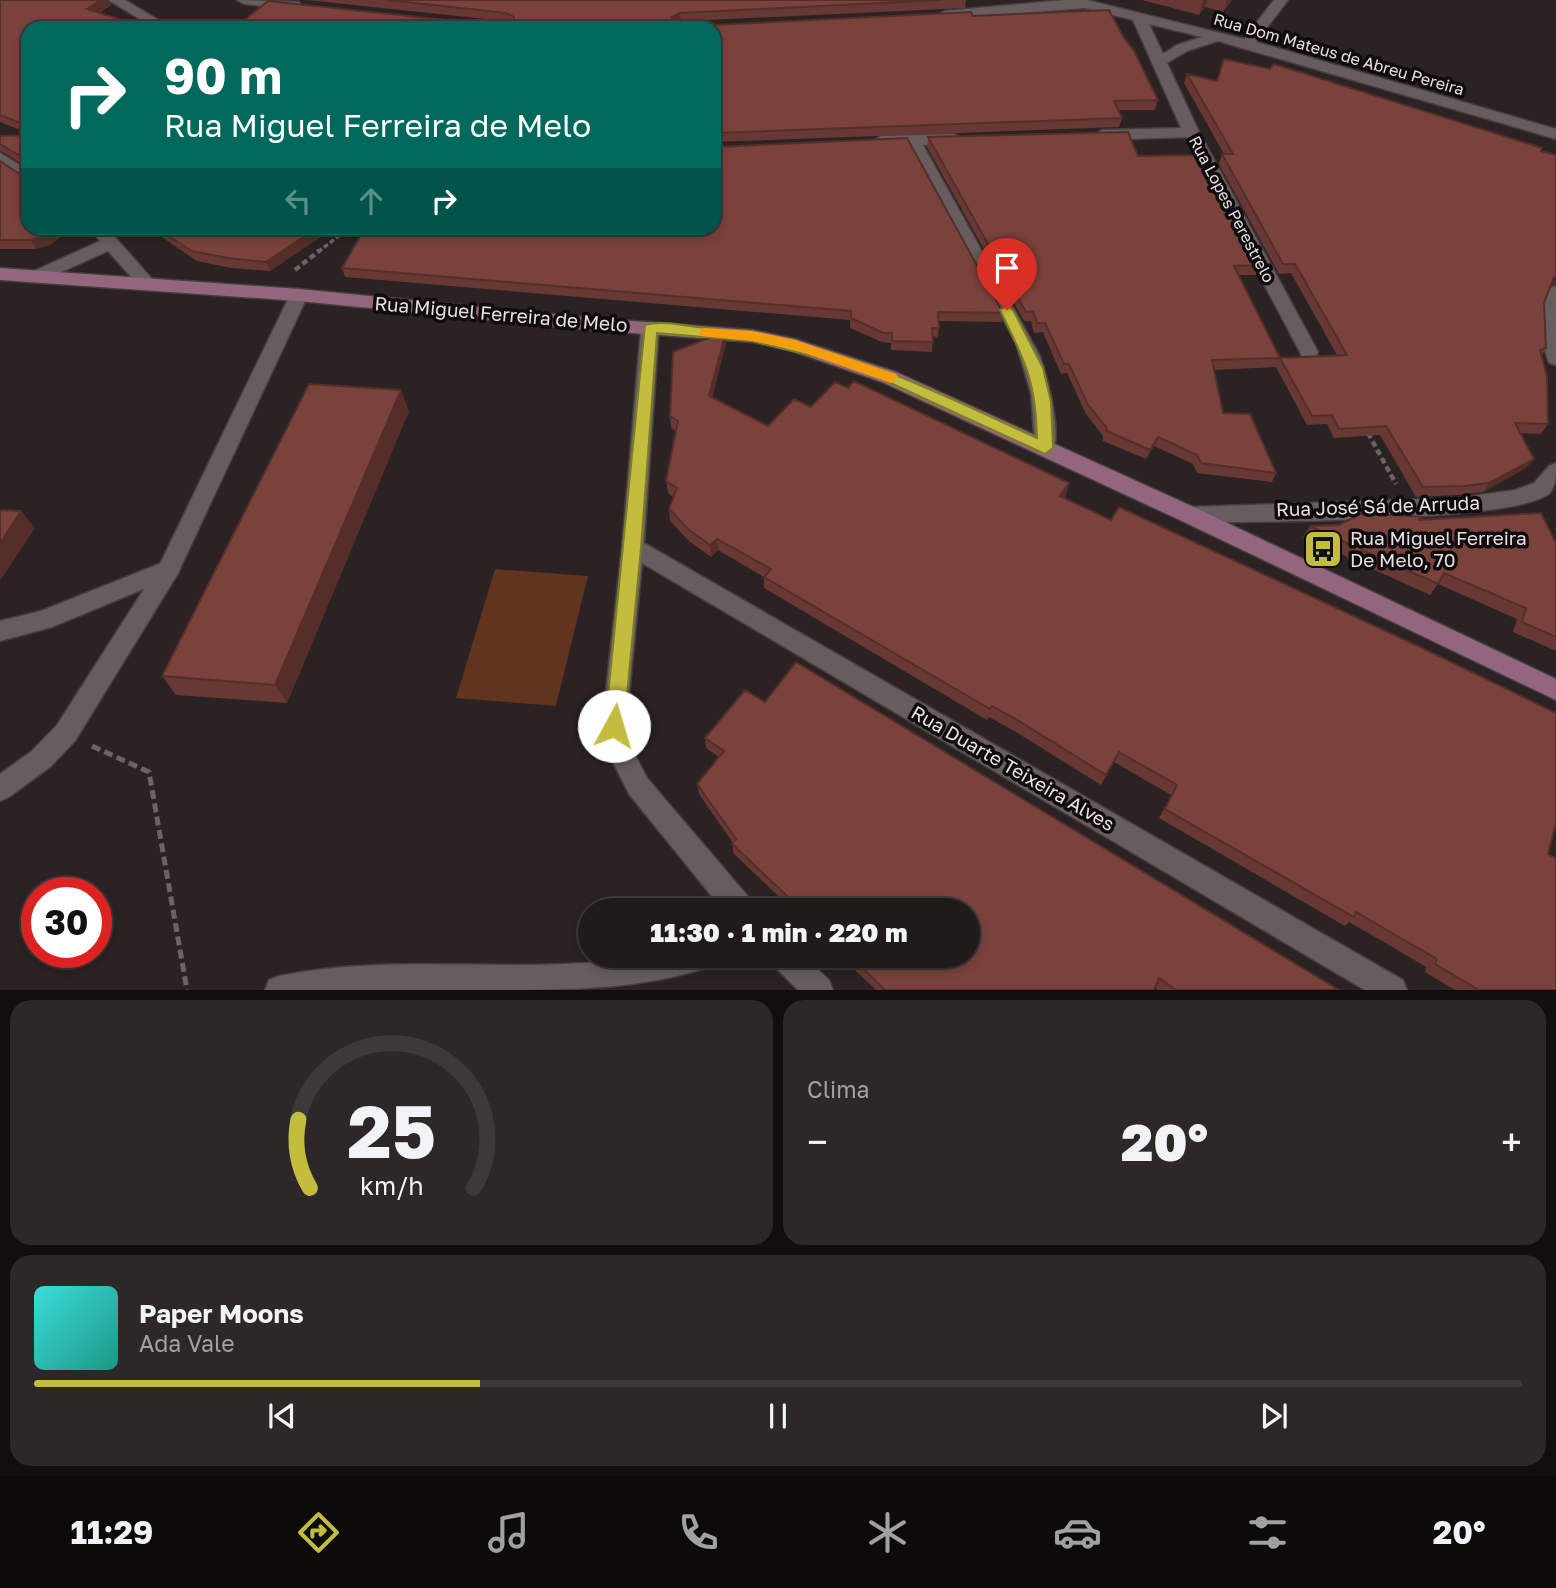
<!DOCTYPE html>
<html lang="pt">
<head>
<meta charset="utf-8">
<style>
	body { margin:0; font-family:"Golos Text",sans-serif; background:#2d2727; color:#f1f3f6; height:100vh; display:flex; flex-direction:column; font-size:26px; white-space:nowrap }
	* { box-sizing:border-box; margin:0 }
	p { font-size:23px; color:#a2a1a2 }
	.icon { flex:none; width:38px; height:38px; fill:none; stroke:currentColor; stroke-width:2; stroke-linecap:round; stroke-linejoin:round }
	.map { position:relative; height:990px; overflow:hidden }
	.drawer { display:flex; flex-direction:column; gap:10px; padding:10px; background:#120e0e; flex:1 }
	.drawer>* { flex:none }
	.guide { position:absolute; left:21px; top:21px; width:700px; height:214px; border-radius:21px; box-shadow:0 4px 10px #0003,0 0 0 2px #3d3839; background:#00695c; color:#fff; overflow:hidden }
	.speed { position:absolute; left:21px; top:877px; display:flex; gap:14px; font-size:35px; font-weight:700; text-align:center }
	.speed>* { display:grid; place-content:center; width:91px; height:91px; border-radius:50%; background:#201a1a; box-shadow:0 4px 10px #0003,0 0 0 2px #3d3839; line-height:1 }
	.speed .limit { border:10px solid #d22; background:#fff; color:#111 }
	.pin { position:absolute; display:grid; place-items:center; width:60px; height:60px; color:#fff; margin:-72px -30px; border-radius:50% 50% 50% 0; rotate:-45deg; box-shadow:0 0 7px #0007 }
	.pin .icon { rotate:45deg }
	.me { position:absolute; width:77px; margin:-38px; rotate:6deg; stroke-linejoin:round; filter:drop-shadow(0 0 5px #0008) }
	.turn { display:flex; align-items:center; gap:24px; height:147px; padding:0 28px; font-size:32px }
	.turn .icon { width:91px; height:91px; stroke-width:2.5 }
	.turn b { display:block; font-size:49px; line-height:60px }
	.lanes { display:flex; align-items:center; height:66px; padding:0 28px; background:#0003; justify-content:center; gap:35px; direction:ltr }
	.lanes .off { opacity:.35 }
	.big { font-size:52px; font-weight:800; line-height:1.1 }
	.drawer .card { flex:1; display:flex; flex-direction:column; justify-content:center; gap:10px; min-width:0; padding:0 24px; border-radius:21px; background:#2d2727 }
	.drawer .dial { align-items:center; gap:0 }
	.dial svg { height:182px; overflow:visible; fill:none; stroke:#3d3839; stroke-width:7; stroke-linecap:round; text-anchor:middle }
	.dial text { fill:#f1f3f6; stroke:none }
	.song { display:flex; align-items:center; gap:21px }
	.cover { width:84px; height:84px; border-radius:10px; background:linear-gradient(135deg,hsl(180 70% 55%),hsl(170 70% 35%)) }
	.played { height:7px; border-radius:4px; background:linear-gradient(90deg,#c2bd3f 30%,#3d3839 30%) }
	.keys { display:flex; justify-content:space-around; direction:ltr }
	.heat { display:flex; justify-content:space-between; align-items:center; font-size:38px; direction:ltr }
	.drawer .tiles { flex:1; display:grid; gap:10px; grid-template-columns:1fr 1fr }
	.card:last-child { grid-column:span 2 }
	.trip { position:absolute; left:578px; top:898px; width:402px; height:70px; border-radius:35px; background:#201a1a; box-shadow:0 4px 10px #0003,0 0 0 2px #3d3839; font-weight:800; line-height:70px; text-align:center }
	.tabs { display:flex; height:112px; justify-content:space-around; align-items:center; background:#0d0a0a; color:#a2a1a2 }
	.tabs .icon { width:49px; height:49px }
	.tabs .on { color:#c2bd3f }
	.tabs b { font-size:32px; color:#f1f3f6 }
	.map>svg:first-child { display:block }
	.green { fill:#60341e }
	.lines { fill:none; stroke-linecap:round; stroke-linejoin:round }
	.lane-casing { stroke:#453e3f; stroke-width:3 }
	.street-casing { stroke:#453e3f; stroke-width:3 }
	.secondary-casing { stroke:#453e3f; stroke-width:3 }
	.path-far2 { stroke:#6b6364; stroke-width:3.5; stroke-dasharray:5 2.5; stroke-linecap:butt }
	.path-far1 { stroke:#6b6364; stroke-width:4.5; stroke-dasharray:6 3.5; stroke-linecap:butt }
	.path { stroke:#6b6364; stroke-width:5; stroke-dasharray:9 4.5; stroke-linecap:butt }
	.lane { fill:#675d5f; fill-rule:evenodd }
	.street { fill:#675d5f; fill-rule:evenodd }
	.secondary { fill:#94667e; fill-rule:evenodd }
	.wall { fill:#683934 }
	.shaded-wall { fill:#552e2a }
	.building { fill:#79423c; stroke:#552e2a; stroke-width:2 }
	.route { fill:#c2bd3f; stroke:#7e7b29; stroke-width:2 }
	.slow { fill:#f59e0b }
	.labels { text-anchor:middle; stroke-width:7; stroke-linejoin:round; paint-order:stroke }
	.far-street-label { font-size:16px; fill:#e6e0e1; stroke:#100c0d }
	.street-label { font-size:19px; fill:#e6e0e1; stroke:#100c0d }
	.poi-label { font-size:19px; fill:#e6e0e1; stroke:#100c0d; text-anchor:start }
</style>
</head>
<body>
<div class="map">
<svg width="1556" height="990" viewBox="0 0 1556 990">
	<rect width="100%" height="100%" fill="#2a2223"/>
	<path class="green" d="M495 569 588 576 556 706 456 698Z"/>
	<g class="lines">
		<defs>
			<path id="lane" d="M169 560 177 563 180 569 177 575 52 627 0 641V621L41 611Z"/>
			<path id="street" d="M108 0H125L172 28H155Z
				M237 0 299 2 301 5 294 9 244 4Z
				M1064 0H1087L1244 39 1274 0H1288L1256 42 1556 129V139L1218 41 1187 51 1167 63 1199 132 1318 352 1316 357H1302L1300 352 1186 137 1102 140 1094 135 1102 130 1181 128 1133 20 1085 8 945 19 938 15 945 11ZM1149 24 1202 37 1177 45 1163 54Z
				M954 134 962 139 960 142 923 145 1040 356C1047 377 1063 434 1052 453L1045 456 1038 453 1035 448 1031 394 1016 343 908 145 881 146 873 141 881 136Z
				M0 153 28 170V182L0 165Z
				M90 228H107L153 280 156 284 153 288H141L108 251 46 279H34L31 275 34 271 100 241Z
				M1556 286V365L1549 363 1547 358C1541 332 1534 311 1550 288Z
				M299 289 308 295 177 575 75 741 50 767 9 797 0 801V774L32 751 57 725 160 564 290 295Z
				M650 322 657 324 659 328 644 543 1403 980 1407 990H1365L642 563 626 726 634 753 647 778 751 900 755 910H723L629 794 610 756 602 726 622 547 641 328 643 324Z
				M1556 463C1556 474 1556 485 1550 493 1516 523 1249 521 1190 523L1182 521 1179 515 1182 509 1190 507 1458 498 1515 490 1534 483 1549 466Z
				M647 956H716L712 966C641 990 565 990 490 990 415 990 340 990 265 990L269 980 279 976C401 951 525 977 647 956Z
				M770 956H804L829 980 833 990H798L774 966Z"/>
			<path id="secondary" d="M0 268 299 289 592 318 752 330 795 339 896 372 1198 509 1556 679V700L1182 521 882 382 792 351 752 342 592 330 299 301 0 280Z"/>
		</defs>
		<use href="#lane" class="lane-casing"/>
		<use href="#street" class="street-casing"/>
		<use href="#secondary" class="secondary-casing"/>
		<path class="path-far2" d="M318 252 349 228"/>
		<path class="path-far1" d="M295 270 320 250
			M1368 433 1396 484"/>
		<path class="path" d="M92 746 149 772 187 990"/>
		<use href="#lane" class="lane"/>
		<use href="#street" class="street"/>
		<use href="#secondary" class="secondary"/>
	</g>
	<path class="wall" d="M0 0H109L111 5 99 13 28 28V133L0 122Z
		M307 0H966L965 8 686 21 714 25 973 16 1158 100 1155 110H1118L1122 118 1119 127 714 142V28L466 22 504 21Z
		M1142 0H1232L1223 12 1205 7 1199 15Z
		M1187 74 1541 151 1551 286 1544 303 1546 348 1542 355 1548 424 1541 434 1520 433 1534 459 1526 468 1483 492 1458 495 1416 497 1380 435 1334 438 1327 424 1307 425 1276 367 1214 370 1223 413 1276 473 1272 482 1197 473 1193 464 1154 446 1146 459 1103 441V436L1086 414 1067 373 1061 374 1043 332 1034 333 1031 321H1024L927 147 928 137 1138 156 1260 265 1256 275H1239L1280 358 1337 355 1291 273 1279 274 1219 164 1222 154H1224L1184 83Z
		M28 135V228H67L65 234 50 245 36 249H0V161L21 175 25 174 24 165 1 151 0 152V136Z
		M151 228H334L270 271 231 268 197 261 153 231Z
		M342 268 1003 313 1002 322 939 321 938 338 933 337 932 352 891 350V343L882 342 850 328V320L345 277Z
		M726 343 712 398 768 426 811 407 1066 495 1064 498 1548 854 1556 990H1455L1425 972 1426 967 1389 945 1349 922 1345 926 1159 818 1171 795 1114 762 1101 785 1016 732 989 717 987 720 764 588V577L718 550 711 557 689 541 670 521 669 509 673 497 668 493 666 481 676 431 671 428 670 416Z
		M409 411 287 703 176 695 162 676Z
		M1423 517 1421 520 1556 543V651L1513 632 1517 619 1438 584 1430 595 1355 561 1350 563 1346 556 1303 537 1310 526Z
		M765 702 1339 990H1158L1155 987 1154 990H876L840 956H968V910H793L733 853V843L699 794 697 784 719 757 706 748 705 738Z"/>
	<path class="shaded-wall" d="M101 0H109L111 5 91 18 87 9Z
		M1203 0H1207L1205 7 1199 15Z
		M1227 0H1232L1223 12Z
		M680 13 681 21H671L672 17Z
		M56 228H67L65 234 50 245 36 249 31 240Z
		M317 228H334L270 271 266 262Z
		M1554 277H1556V284L1548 287Z
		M726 331V343L709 408V396Z
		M401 390 409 411 287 703 275 685Z
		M1158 437 1154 446 1146 459 1150 450Z
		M1534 459 1526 468 1483 492 1489 483Z
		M1069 483 1066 495 1057 508 1060 496Z
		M21 511 35 528 0 581V543Z
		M717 539 718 550 711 557 710 545Z
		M1362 550 1355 561 1350 563 1357 553Z"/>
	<path class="building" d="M0 0H101L87 9 138 25 144 28H28V126L0 115Z
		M387 0H941L680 13 672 17 671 21 711 22 714 25 971 12 973 16 1109 10 1124 38 1133 49 1158 100 1114 101 1122 118 714 133V28H235L268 1 466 22 514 21V17L506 13Z
		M1224 59 1270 69 1274 64 1542 148 1541 151 1556 155V277H1554L1544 303 1546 348 1540 350 1547 376 1548 424 1515 423 1534 459 1489 483 1464 486 1423 487 1386 426 1339 429 1332 415 1312 416 1280 358 1212 360 1223 413 1250 414 1276 473 1201 463 1197 455 1158 437 1150 450 1107 431 1106 427 1088 405 1069 364H1064L1045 323H1037L1033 311 1026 312 928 137 1128 132 1138 156 1201 155 1260 265 1234 266 1280 358 1347 355 1295 264H1283L1222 154H1233L1187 74 1217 81Z
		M28 135V228H56L44 236 31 240H0V161L21 175 25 174 24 158 0 144V136Z
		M907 138 1003 313 938 312 939 328H932L933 342 892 341V333H883L851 318V311L342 268 365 228H714V147Z
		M156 228H317L266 262 227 258 192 251Z
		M726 331 709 396 768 426 794 399 811 407 835 382 848 388 854 381 1069 483 1060 496 1111 520 1119 507 1418 646 1556 713V823L1548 854 1556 858V990H1479L1435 964 1437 959 1399 937 1356 912 1354 917 1165 809 1177 785 1119 752 1106 775 1019 721 992 706 990 709 764 577 771 569 717 539 710 545 688 529 669 509 677 488 666 481 678 421 670 416 673 352Z
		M309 384 401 390 275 685 162 676Z
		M0 510 21 511 0 543Z
		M1363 513 1423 517 1418 520 1541 513 1556 543V637L1522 622 1526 608 1444 573 1438 584 1362 550 1357 553 1353 546 1310 526 1339 525Z
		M796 662 1339 990H1176L1159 978 1154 990H885L850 956H968V910H802L732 844 736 839 697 784 724 751 705 738 745 690 765 702Z"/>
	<path class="route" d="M1007 306 1013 310 1043 368 1051 402 1053 448 1045 454 884 380 829 360 752 341 657 333 641 548 624 726 621 732 614 734 608 732 605 726 645 325C662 320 686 326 704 328 830 338 925 387 1037 438 1036 381 1025 361 1000 310Z"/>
	<path class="slow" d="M705 328 752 331 795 340 896 374 898 377 891 383 793 349 752 341 700 336V329Z"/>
	<defs>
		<symbol id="bus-square" viewBox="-11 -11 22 22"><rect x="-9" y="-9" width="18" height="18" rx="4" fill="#c2bd3f" stroke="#100c0d"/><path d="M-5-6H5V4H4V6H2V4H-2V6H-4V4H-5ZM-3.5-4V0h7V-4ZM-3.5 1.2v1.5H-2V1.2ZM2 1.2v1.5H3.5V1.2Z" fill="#111"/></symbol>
	</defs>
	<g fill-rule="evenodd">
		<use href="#bus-square" x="1301" y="527" width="44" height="44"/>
	</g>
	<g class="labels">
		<g class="far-street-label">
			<text transform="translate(1339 54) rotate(16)" y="6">Rua Dom Mateus de Abreu Pereira</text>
			<text transform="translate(1232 209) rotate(62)" y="6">Rua Lopes Perestrelo</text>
		</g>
		<g class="street-label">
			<text transform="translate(501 314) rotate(5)" y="7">Rua Miguel Ferreira de Melo</text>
			<text transform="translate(1378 506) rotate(-2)" y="7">Rua José Sá de Arruda</text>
			<text transform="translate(1013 768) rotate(30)" y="7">Rua Duarte Teixeira Alves</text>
		</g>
		<g class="poi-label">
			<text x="1350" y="545">Rua Miguel Ferreira<tspan x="1350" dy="22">De Melo, 70</tspan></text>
		</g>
	</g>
</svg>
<div class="speed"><div class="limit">30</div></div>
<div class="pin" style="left:1007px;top:310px;background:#d93025"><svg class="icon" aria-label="arrive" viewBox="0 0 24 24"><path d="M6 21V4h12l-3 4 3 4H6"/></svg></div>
<svg class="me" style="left:614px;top:726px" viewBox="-20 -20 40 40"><circle r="19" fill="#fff"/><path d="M0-13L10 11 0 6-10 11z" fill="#c2bd3f"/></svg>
<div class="trip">11:30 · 1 min · 220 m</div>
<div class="guide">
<div class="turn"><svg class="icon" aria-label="right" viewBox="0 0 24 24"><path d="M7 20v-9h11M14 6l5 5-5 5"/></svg><div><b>90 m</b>Rua Miguel Ferreira de Melo</div></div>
<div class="lanes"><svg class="icon off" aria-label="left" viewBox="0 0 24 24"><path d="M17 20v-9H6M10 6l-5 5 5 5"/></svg><svg class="icon off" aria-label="ahead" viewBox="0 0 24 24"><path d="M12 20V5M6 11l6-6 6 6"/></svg><svg class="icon" aria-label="right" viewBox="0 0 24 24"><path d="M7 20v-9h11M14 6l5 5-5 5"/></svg></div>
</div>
</div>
<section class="drawer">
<div class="tiles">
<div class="card dial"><svg viewBox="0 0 100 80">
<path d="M14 69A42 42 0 1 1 86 69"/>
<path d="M14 69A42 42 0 0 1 9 39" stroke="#c2bd3f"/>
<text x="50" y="56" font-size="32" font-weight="700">25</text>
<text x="50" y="72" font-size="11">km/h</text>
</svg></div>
<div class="card"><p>Clima</p>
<div class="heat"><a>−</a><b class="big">20°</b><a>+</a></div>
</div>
<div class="card">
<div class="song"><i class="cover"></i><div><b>Paper Moons</b><p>Ada Vale</p></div></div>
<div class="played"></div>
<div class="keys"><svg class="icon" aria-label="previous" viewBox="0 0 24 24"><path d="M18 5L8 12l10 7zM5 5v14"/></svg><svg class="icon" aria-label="pause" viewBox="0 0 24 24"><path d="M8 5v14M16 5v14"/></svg><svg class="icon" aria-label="next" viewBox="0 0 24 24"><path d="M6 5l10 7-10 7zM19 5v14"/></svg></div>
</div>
</div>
</section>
<nav class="tabs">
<b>11:29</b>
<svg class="icon on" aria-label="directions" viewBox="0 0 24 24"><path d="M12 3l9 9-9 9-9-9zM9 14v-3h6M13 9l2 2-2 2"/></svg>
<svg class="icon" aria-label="music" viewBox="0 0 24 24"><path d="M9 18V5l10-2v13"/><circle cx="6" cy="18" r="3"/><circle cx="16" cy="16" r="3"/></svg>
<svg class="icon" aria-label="phone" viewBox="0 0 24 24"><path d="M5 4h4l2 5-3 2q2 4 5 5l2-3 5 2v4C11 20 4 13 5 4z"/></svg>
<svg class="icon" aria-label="climate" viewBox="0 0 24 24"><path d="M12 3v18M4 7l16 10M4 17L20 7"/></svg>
<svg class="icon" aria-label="car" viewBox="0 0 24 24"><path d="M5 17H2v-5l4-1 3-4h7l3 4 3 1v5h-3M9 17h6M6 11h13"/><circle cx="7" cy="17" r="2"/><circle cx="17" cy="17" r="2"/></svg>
<svg class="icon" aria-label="filters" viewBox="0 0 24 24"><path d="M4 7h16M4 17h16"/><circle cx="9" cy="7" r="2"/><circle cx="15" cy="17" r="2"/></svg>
<b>20°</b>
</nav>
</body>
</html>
